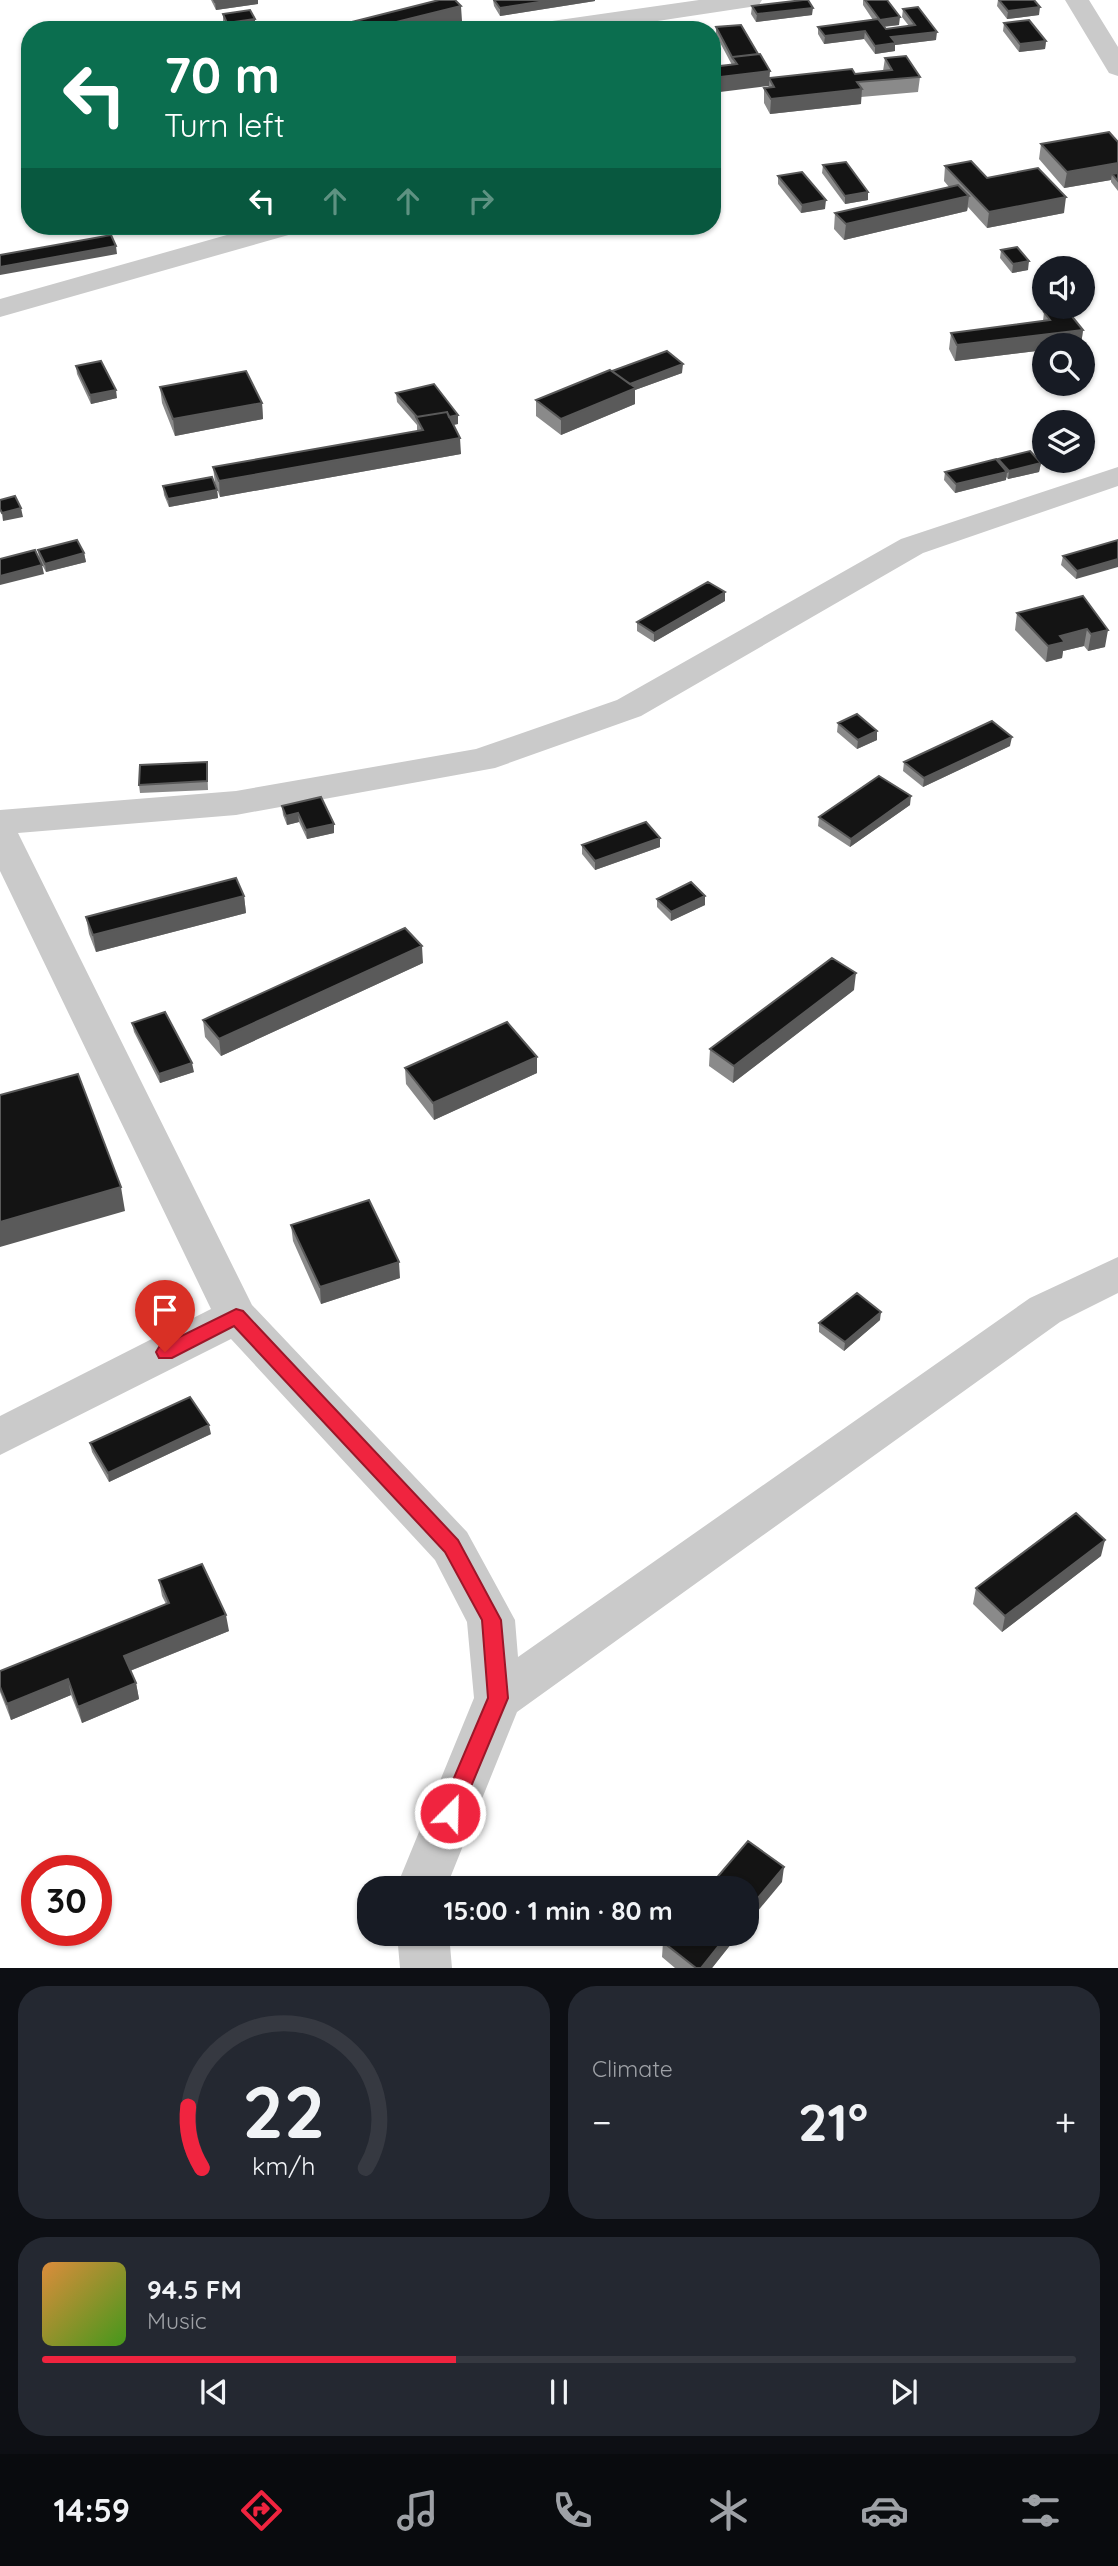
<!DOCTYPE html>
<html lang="en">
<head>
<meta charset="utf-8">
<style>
	body { margin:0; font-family:Quicksand,sans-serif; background:#242831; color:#f1f3f6; height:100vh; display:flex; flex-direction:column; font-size:26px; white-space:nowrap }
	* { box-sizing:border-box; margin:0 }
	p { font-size:23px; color:#9ea1a6 }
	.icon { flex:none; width:38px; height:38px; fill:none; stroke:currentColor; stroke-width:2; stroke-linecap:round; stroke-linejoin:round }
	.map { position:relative; height:1968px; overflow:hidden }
	.panel { display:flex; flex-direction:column; gap:18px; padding:18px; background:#0d0f14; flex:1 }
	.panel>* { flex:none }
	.banner { position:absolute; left:21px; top:21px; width:700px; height:214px; border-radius:28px; box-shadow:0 2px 5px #0004; background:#0b6e4f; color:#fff; overflow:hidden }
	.fabs { position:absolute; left:1032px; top:256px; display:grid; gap:14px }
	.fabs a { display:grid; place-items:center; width:63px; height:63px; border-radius:50%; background:#171b24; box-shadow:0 2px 5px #0004; font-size:35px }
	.speed { position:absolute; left:21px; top:1855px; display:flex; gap:14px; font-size:35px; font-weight:700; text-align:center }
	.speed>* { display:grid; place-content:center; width:91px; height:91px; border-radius:50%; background:#171b24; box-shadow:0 2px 5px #0004; line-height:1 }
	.speed .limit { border:10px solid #d22; background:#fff; color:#111 }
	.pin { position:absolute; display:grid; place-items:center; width:60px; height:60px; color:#fff; margin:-72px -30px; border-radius:50% 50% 50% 0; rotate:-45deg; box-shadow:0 0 7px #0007 }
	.pin .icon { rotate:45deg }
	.me { position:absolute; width:77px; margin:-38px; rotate:23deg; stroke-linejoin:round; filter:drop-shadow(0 0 5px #0008) }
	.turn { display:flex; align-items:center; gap:24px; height:147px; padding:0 28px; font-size:32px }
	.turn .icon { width:91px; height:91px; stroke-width:2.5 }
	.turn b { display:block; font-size:49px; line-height:60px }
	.lanes { display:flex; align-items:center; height:66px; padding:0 28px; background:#0003; justify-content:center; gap:35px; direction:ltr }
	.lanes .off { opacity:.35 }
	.big { font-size:52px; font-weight:800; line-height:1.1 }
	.panel .card { flex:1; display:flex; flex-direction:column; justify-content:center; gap:10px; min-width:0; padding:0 24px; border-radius:28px; background:#242831 }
	.panel .dial { align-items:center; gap:0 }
	.dial svg { height:182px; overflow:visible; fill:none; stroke:#363941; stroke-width:7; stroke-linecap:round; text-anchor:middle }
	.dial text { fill:#f1f3f6; stroke:none }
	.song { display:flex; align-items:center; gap:21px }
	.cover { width:84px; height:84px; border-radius:10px; background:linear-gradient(135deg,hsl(30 70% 55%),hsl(100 70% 35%)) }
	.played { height:7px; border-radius:4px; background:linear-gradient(90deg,#f0243f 40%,#363941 40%) }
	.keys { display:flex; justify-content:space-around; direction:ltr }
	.heat { display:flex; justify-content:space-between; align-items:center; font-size:38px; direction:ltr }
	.panel .tiles { flex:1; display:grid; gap:18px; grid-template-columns:1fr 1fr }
	.card:last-child { grid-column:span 2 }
	.trip { position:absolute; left:357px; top:1876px; width:402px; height:70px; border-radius:28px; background:#171b24; box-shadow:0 2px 5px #0004; font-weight:800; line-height:70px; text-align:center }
	.tabs { display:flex; height:112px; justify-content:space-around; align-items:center; background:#090b0e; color:#9ea1a6 }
	.tabs .icon { width:49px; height:49px }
	.tabs .current { color:#f0243f }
	.tabs b { font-size:32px; color:#f1f3f6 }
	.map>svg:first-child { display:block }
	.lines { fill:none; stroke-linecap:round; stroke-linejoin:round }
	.minor { fill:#cacaca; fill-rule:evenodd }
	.wall { fill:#8a8a8a }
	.shaded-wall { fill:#5a5a5a }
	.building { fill:#141414; stroke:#5a5a5a; stroke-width:2 }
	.route { fill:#f0243f; stroke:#9c1729; stroke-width:2 }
</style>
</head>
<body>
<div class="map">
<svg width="1118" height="1968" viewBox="0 0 1118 1968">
	<rect width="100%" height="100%" fill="#fff"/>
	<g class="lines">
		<path class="minor" d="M699 0H762L759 5 750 7 598 30H533L536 25 545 22Z
			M1065 0H1089L1118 47V76L1109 73Z
			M259 226H303L299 232 0 317V299Z
			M1118 467V486L923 553 641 716 495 768 236 815 18 833 252 1305 467 1532 515 1620 518 1657 1030 1298 1118 1257V1293L1060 1322 517 1712 446 1888H396L474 1698 467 1622 435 1560 231 1339 0 1455V1416L211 1309 0 871V810L236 791 476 749 617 700 901 539Z
			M397 1934H449L452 1968H400Z"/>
	</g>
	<path class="wall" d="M211 0H258V4L216 10Z
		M493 0H595V1L500 16 494 6Z
		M863 0H887L899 25 884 27 886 29 909 26 902 17 903 9 936 40 895 45V51L875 54 864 39 824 44 818 34V27L873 20 863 5Z
		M998 0H1034L1039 15 1007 19 997 6Z
		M752 6 812 15 756 22 751 14Z
		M223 14 255 19V27L227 30 223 22Z
		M1004 23 1046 41 1045 49 1019 52 1003 31Z
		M716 27 770 78 855 74 883 71 885 58 920 77 918 92 861 97V104L770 114 764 103V88L768 87 769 86 732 65 716 35Z
		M1118 142V191L1111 182V180L1064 188 1039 159 1041 144Z
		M823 165 868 192V200L845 204 822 173Z
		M945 166 987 178 1064 213 987 228 968 207 967 211 844 240 834 229 835 213 949 187 944 181Z
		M778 176 825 209 801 213 778 184Z
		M1001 250 1028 270 1012 273 1000 258Z
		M1044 312 1083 330 1081 345H1045V350L955 361 949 349 951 333 1043 321Z
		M76 366 117 398 91 404 77 374Z
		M612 371 682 373 635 390V404L561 435 536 416V400Z
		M160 387 262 403 263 419 175 436 162 403Z
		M396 393 458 415V424L453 425 461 454 220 497 215 483 213 467 417 431V425L397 402Z
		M998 459 1041 463 1039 472 1008 479 1006 477V480L955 493 944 480 945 472 998 461Z
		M163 486 217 490 218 498 169 507 164 495Z
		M1118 540 1076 579 1061 565 1063 556Z
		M38 550 84 553 86 562 46 572 39 559Z
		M1083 596 1105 647 1088 651 1084 646 1063 651 1062 658 1046 662 1015 630 1017 613Z
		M725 601 654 642 637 631V622Z
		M838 723 877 731V740L857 749 837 732Z
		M1010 746 923 787 903 771 904 762Z
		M207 762 208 790 140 793 139 785Z
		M910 805 850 847 818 826 819 817Z
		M282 806 334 824V833L307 839 299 822 287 825 283 815Z
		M660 838V847L595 870 582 854V845Z
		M244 896 246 913 96 952 89 934 86 917Z
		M657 899 705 905 671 921 657 907Z
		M423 963 221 1056 205 1037 203 1020Z
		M854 990 733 1083 709 1066 710 1049Z
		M132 1023 194 1072 160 1083 134 1032Z
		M537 1057V1073L434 1120 406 1084 405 1068Z
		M291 1225 400 1278 321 1304 293 1241Z
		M880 1320 844 1351 819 1332V1323Z
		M211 1434 109 1482 92 1452 90 1443Z
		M1101 1556 1002 1632 973 1604 976 1588Z
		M159 1580 229 1631 130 1671 136 1683 139 1699 82 1723 71 1695 11 1720 0 1692V1671L166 1604 162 1596Z
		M739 1934 712 1968H675L662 1957 663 1942Z"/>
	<path class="shaded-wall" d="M230 0H258V4L216 10 215 2Z
		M552 0H595V1L500 16V8Z
		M461 6 462 21 425 30H364Z
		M1040 7 1039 15 1007 19 1008 11Z
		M813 8 812 15 756 22 757 14Z
		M900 17 899 25 879 27 880 20Z
		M255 19V27L228 30 227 23Z
		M865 31 864 39 824 44 825 36Z
		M937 32 936 40 895 45V51L875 54V46L891 37Z
		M1046 41 1045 49 1019 52 1020 44Z
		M770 71 769 86 712 93V78Z
		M862 89 861 104 770 114 771 99Z
		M1118 163V178L1112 174 1111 180 1064 188 1067 172Z
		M714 167 713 183H712V168Z
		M868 192V200L845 204V196Z
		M969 196 967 211 844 240 846 224Z
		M1066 197 1064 213 987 228 989 212Z
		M826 200 825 209 801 213 802 205Z
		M116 246 117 254 0 275V267Z
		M1029 261 1028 270 1012 273 1013 264Z
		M1083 330 1081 345H1045V350L955 361 957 345Z
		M683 364 682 373 635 390V404L561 435V419L627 385Z
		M116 390 117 398 91 404 90 395Z
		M262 403 263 419 175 436 173 419Z
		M458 415V424L423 430 421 422Z
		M460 438 461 454 220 497 219 481Z
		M1041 463 1039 472 1008 479 1009 471Z
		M1007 472 1006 480 955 493 956 484Z
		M217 490 218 498 169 507 168 499Z
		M21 508 23 517 3 521 2 513Z
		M84 553 86 562 46 572 45 564Z
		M1118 559V567L1076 579 1077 571Z
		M42 565 44 574 0 585V576Z
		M725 592V601L654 642V633Z
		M1087 629 1084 646 1063 651 1062 658 1046 662 1048 646 1060 636Z
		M1108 630 1105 647 1088 651 1091 634Z
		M877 731V740L857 749 858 740Z
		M1012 737 1010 746 923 787 924 778Z
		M911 796 910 805 850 847 851 839Z
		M298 813 299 822 287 825 286 816Z
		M334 824V833L307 839 306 830Z
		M660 838V847L595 870V861Z
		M244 896 246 913 96 952 93 935Z
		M705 896V905L671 921V912Z
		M422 946 423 963 221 1056 219 1039Z
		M856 973 854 990 733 1083 734 1066Z
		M537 1057V1073L434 1120 433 1103Z
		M192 1063 194 1072 160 1083 159 1074Z
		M121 1187 125 1211 0 1247V1222Z
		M399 1262 400 1278 321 1304 320 1287Z
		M881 1312 880 1320 844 1351 845 1342Z
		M209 1425 211 1434 109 1482 108 1473Z
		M1105 1540 1101 1556 1002 1632 1005 1616Z
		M226 1615 229 1631 127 1672 124 1656Z
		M68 1679 71 1695 11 1720 7 1704Z
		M136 1683 139 1699 82 1723 78 1707Z
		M784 1867 782 1882 747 1924V1911Z
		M728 1934H739L712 1968H701Z"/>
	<path class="building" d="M214 0H230L215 2Z
		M439 0H455L461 6 364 30H320Z
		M494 0H552L500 8Z
		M803 0H808L813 8 757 14 752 6Z
		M865 0H887L900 17 880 20Z
		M999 0H1034L1040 7 1008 11Z
		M918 7 937 32 891 37 896 43 875 46 865 31 825 36 818 27 878 19 886 29 915 25 903 9Z
		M250 10 255 19 227 23 223 14Z
		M1029 20 1046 41 1020 44 1004 23Z
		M741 25 758 54 732 57 733 59 716 27Z
		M760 54 770 71 712 78V67L737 64 732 57Z
		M906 56 920 77 857 82 862 89 771 99 764 88 774 87 769 78 852 69 855 74 892 70 885 58Z
		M1109 132 1118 142V163L1067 172 1041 144Z
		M971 161 987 178 1038 168 1066 197 989 212 945 166Z
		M846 162 868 192 845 196 823 165Z
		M802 172 826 200 802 205 778 176Z
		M1118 173V181L1112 174Z
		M958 185 969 196 846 224 835 213Z
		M111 235 116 246 0 267V255Z
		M1017 247 1029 261 1013 264 1001 250Z
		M1066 309 1083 330 957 345 951 333 1050 320 1044 312Z
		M667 351 683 364 630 384 612 371Z
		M101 361 116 390 90 395 76 366Z
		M610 370 636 388 561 419 536 400Z
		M246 371 262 403 173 419 160 387Z
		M434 384 458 415 449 417 447 412 417 417 396 393Z
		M447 412 460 438 219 481 213 467 423 430 416 417Z
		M1030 451 1041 463 1009 471 998 459Z
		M996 459 1007 472 956 484 945 472Z
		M212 477 217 490 168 499 163 486Z
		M15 496 21 508 2 513 0 509V500Z
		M77 540 84 553 45 564 38 550Z
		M1118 540V559L1077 571 1063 556Z
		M35 550 42 565 0 576V559Z
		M708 582 725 592 654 633 637 622Z
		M1083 596 1108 630 1091 634 1087 629 1060 636 1065 642 1048 646 1017 613Z
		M857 714 877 731 858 740 838 723Z
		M992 721 1012 737 924 778 904 762Z
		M207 762V781L139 785 140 765Z
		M879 776 911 796 851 839 819 817Z
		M321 797 334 824 306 830 298 813 286 816 282 806Z
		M646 822 660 838 595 861 582 845Z
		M236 878 244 896 93 935 86 917Z
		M691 882 705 896 671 912 657 899Z
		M405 928 422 946 219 1039 203 1020Z
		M832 958 856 973 734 1066 710 1049Z
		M165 1012 192 1063 159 1074 132 1023Z
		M507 1022 537 1057 433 1103 405 1068Z
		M78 1074 121 1187 0 1222V1095Z
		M369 1200 399 1262 320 1287 291 1225Z
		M857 1293 881 1312 845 1342 819 1323Z
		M190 1397 209 1425 108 1473 90 1443Z
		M1076 1513 1105 1540 1005 1616 976 1588Z
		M202 1564 226 1615 124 1656 136 1683 78 1707 68 1679 7 1704 0 1687V1671L169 1603 159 1580Z
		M748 1841 784 1867 747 1911V1888H708Z
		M670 1934H728L701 1968H696L663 1942Z"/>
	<path class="route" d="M236 1309 243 1311 458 1540 501 1620 508 1698 457 1820 450 1823 442 1820 439 1813 488 1698 482 1620 445 1552 234 1326 172 1358H159L156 1352 159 1347Z"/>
</svg>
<div class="fabs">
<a><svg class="icon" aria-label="sound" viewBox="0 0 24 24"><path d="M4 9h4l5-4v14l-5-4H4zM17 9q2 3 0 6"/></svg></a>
<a><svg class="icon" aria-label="search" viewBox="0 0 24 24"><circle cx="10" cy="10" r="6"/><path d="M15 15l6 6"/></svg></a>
<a><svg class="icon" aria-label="layers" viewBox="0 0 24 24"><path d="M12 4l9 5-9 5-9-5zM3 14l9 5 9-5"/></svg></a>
</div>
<div class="speed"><div class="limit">30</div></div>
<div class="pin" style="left:165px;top:1352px;background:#d93025"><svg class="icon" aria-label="arrive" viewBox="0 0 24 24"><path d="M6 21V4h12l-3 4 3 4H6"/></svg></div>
<svg class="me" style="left:450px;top:1813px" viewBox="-20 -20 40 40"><circle r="17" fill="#f0243f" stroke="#fff" stroke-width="3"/><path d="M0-11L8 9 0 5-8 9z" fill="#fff"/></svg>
<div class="trip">15:00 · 1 min · 80 m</div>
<div class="banner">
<div class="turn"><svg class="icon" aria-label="left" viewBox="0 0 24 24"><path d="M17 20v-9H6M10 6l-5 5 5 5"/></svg><div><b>70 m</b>Turn left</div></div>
<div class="lanes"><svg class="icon" aria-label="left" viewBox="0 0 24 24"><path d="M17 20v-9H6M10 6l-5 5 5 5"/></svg><svg class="icon off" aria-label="ahead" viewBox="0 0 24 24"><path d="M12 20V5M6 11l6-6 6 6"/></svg><svg class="icon off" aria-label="ahead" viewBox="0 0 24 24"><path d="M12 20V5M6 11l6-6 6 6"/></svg><svg class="icon off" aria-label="right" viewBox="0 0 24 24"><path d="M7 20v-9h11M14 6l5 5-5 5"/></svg></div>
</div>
</div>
<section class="panel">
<div class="tiles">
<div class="card dial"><svg viewBox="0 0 100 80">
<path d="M14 69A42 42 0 1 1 86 69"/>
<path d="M14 69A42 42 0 0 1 8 42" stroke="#f0243f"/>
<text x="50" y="56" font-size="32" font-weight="700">22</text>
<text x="50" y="72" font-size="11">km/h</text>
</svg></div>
<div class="card"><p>Climate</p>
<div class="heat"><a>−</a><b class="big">21°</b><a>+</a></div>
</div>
<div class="card">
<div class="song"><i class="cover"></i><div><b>94.5 FM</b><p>Music</p></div></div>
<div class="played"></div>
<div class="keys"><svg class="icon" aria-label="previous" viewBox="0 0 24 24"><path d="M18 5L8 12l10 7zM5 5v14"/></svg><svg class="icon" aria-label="pause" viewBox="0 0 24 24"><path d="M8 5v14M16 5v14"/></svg><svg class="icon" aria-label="next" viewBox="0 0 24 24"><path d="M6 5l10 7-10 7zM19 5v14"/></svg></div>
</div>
</div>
</section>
<nav class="tabs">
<b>14:59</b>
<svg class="icon current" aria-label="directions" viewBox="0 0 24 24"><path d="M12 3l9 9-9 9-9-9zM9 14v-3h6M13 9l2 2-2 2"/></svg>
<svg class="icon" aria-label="music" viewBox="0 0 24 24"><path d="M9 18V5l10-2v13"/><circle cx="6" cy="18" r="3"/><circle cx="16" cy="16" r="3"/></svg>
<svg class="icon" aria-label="phone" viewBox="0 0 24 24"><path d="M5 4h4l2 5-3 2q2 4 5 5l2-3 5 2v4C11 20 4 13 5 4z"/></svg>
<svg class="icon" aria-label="climate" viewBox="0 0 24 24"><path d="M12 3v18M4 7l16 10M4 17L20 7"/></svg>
<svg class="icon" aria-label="car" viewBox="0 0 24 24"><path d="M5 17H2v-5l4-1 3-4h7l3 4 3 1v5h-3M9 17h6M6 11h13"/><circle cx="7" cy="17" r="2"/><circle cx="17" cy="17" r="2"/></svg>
<svg class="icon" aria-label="filters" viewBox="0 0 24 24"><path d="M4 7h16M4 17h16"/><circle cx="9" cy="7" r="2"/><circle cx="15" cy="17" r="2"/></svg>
</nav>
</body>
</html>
